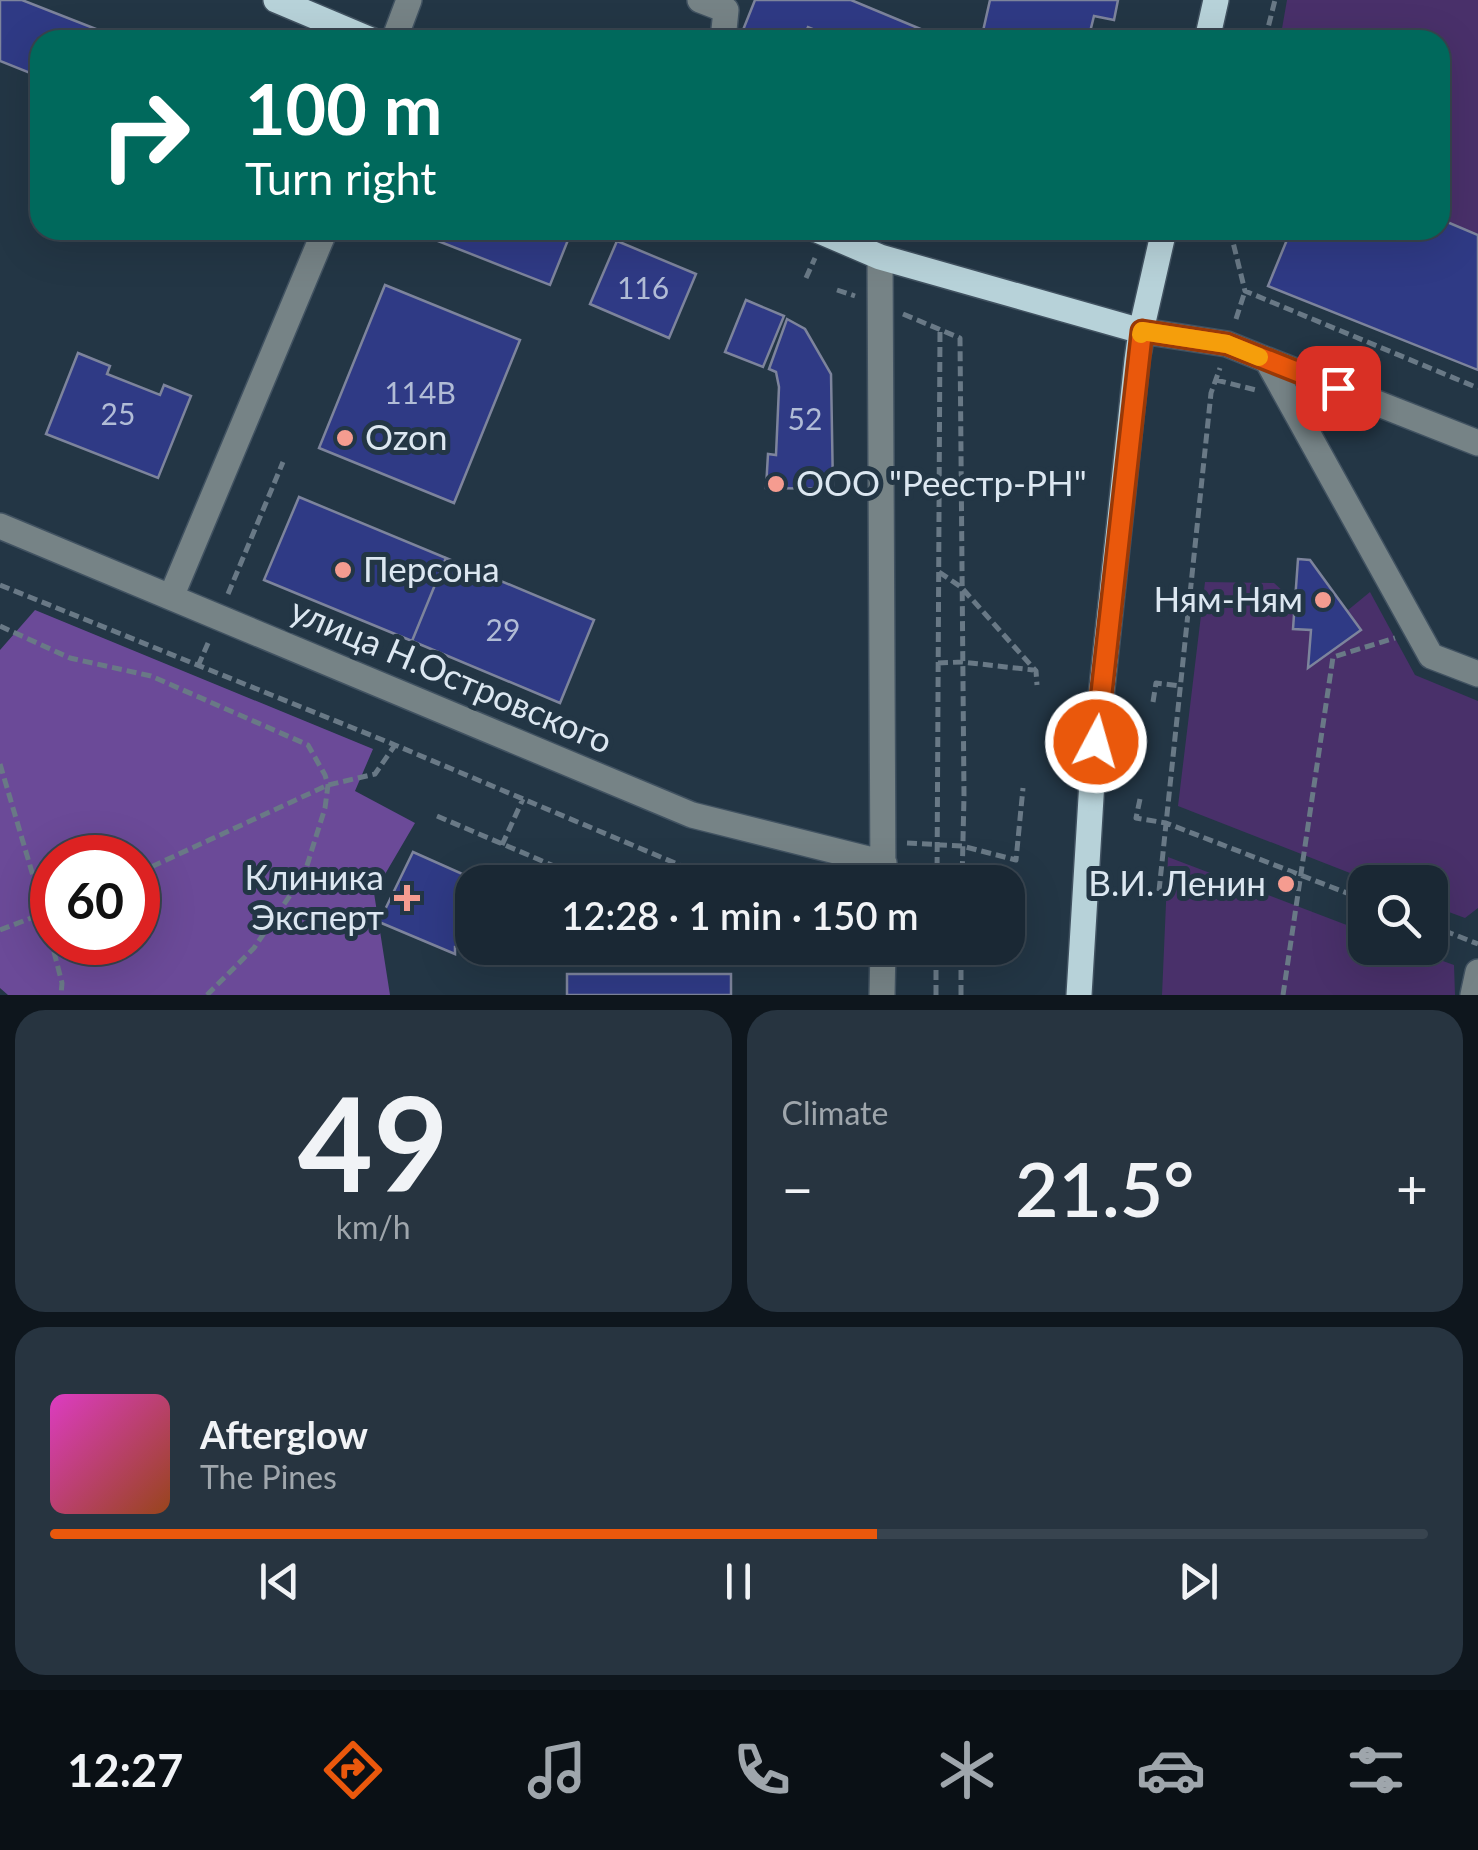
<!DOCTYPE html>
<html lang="en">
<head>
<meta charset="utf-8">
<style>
	body { margin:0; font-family:Lato,sans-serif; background:#273440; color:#f1f3f6; height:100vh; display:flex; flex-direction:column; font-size:38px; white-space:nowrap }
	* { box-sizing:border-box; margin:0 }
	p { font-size:32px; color:#9fa6ac }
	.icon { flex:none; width:55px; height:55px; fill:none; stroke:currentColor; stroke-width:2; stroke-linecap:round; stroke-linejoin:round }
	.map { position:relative; height:995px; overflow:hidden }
	.sheet { display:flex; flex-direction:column; gap:15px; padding:15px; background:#0e161d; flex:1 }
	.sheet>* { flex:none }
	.top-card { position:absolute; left:30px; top:30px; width:1420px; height:210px; border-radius:30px; box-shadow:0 10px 40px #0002,0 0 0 2px #38444f; background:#00695c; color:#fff; overflow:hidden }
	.controls { position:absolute; left:1348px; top:865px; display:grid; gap:20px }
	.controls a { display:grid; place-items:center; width:100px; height:100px; border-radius:20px; background:#1a2834; box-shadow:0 10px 40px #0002,0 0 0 2px #38444f; font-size:50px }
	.speed { position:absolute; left:30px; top:835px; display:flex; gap:20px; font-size:50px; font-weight:700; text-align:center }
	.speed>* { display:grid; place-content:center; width:130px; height:130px; border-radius:50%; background:#1a2834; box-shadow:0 10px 40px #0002,0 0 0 2px #38444f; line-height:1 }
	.speed .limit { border:15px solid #d22; background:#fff; color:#111 }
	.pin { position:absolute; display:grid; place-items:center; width:85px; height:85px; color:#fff; margin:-42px; border-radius:20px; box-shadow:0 5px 15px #0006 }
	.me { position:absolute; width:110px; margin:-55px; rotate:6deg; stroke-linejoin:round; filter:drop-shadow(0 0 8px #0008) }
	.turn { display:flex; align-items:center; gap:35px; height:210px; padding:0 50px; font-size:45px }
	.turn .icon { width:130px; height:130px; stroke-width:2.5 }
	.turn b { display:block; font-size:70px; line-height:85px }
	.big { font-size:75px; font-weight:600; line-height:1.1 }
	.sheet .card { flex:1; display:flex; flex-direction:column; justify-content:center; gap:15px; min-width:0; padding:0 35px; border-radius:30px; background:#273440 }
	.sheet .dial { align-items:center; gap:0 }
	.dial b { font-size:130px; line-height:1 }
	.song { display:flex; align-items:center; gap:30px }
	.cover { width:120px; height:120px; border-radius:15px; background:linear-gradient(135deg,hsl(310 70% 55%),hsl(20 70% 35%)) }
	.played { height:10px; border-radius:5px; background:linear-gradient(90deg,#ea580c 60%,#38444f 60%) }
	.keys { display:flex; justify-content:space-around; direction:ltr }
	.heat { display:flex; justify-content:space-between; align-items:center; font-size:55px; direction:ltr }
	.sheet .tiles { flex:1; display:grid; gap:15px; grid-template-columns:1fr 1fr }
	.card:last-child { grid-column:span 2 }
	.trip { position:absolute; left:455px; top:865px; width:570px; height:100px; border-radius:30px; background:#1a2834; box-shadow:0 10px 40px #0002,0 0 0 2px #38444f; font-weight:600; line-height:100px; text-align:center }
	.dock { display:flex; height:160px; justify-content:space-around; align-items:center; background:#0a1015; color:#9fa6ac }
	.dock .icon { width:70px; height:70px }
	.dock .on { color:#ea580c }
	.dock b { font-size:45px; color:#f1f3f6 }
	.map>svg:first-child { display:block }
	.green { fill:#49306a }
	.forest { fill:#6b4a98; fill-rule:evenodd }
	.building { fill:#2f3a85; stroke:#7d849c; stroke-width:2.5 }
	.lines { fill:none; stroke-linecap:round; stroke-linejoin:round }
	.minor-casing { stroke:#415261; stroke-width:28 }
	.major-casing { stroke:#415261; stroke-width:28 }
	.path { stroke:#697986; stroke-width:5; stroke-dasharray:10 5; stroke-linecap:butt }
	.minor { stroke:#768386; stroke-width:25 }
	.major { stroke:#b7d2d9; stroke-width:25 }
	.route-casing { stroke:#983908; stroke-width:25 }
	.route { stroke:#ea580c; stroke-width:18 }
	.slow { stroke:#f59e0b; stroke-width:18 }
	.poi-dot { fill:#f59c90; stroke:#233645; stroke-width:4 }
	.labels { text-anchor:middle; stroke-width:10; stroke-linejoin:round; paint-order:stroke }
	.number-label { font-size:30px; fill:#b1bcd6 }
	.poi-label { font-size:35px; fill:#dce7f1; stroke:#233645; text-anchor:start }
	.street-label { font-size:35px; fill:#dce7f1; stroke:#233645 }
</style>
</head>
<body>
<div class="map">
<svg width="1478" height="995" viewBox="0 0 1478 995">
	<rect width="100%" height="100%" fill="#233645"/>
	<path class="green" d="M1287 0H1478V370L1268 286 1291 230H1440V40H1280Z
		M1205 582 1274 583 1325 629 1370 592 1415 675 1478 701V908L1465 918 1430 905V882H1373L1178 806Z
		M1168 857 1365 932V948H1407L1454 965 1455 995H1162Z"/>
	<path class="forest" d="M35 610 373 749 355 791 415 823 374 893 390 995H8L0 988V650ZM52 858H138V942H52Z"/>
	<path class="building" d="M0 0H22L124 40H40V77L0 61Z
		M755 0H851L947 40H825L827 35 808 27 802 40H739Z
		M990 0H1118L1114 20 1094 16 1088 40H981Z
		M1440 219 1478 235V370L1268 286 1291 230H1440Z
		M410 230H572L550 285Z
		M617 241 696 274 669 338 590 304Z
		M385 285 520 340 454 503 319 448Z
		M746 300 784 316 763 367 725 352Z
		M787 319 805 329 831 374 833 489 766 488 768 454 776 455 779 387 776 372 769 369Z
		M78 353 110 366 107 374 160 395 164 385 191 396 158 478 46 434Z
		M299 497 446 558 412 641 264 580Z
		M446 558 594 620 560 703 412 641Z
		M1298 559 1310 560 1361 630 1308 668 1311 630 1293 629Z
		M413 852 478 881 493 882H472V948H513L512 957 495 964 481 949 455 947V954L379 922Z
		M567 974H731V995H567Z"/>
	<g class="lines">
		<defs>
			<path id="minor" d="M700 0 726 10 723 40
				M394 40 409 0
				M880 257 883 882
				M1139 350 1142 331 1227 344 1267 360 1431 656 1478 674
				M1262 358 1478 443
				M0 526 692 815 884 863
				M171 597 325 230
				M882 995 883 948
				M1473 995 1478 972"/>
			<path id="major" d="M276 0 371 40
				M1207 40 1216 0
				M817 230 880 257 1141 331
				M1079 995 1092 781 1137 360 1141 331 1164 230"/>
		</defs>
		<use href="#minor" class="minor-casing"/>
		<use href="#major" class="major-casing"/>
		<path class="path" d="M1265 40 1275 0
			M1230 230 1245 291 1478 388
			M806 278 815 258
			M837 290 855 296
			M903 314 960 338 964 796 962 882
			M1236 319 1245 291
			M1216 380 1256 390
			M939 572 961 587 1036 671 1037 685
			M0 585 395 745 720 882
			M228 594 283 462
			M0 626 70 658 151 676 308 745 325 775 328 785 325 808 304 875 254 948 207 995
			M938 663 962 662 1033 670
			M198 666 209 641
			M1153 702 1156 683 1180 686
			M0 764 44 913 62 983 61 995
			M1140 799 1136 818 1166 823 1365 900
			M437 816 582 878V882
			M907 843 962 846 1016 860 1023 788
			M502 845 523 799
			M138 873 328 785 375 774 395 745
			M937 882 940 331
			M1159 891 1211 393 1220 368
			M1430 925 1478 944
			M0 930 52 910
			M936 995V948
			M961 995V948
			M1283 995 1333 657 1395 638"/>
		<use href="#minor" class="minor"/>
		<use href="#major" class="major"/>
	</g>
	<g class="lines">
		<defs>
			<path id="route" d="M1096 742 1142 331 1227 344 1338 388"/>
		</defs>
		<use href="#route" class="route-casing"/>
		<use href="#route" class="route"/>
		<path class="slow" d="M1141 334 1142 331 1227 344 1259 357"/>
	</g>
	<g class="poi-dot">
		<circle cx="345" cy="438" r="10"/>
		<circle cx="776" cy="484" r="10"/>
		<circle cx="343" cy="570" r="10"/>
		<circle cx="1323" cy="600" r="10"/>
		<circle cx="1286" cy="884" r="10"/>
		<path d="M402 883h10v10h10v10h-10v10h-10v-10h-10v-10h10z"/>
	</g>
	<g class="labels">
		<g class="number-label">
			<text x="643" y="299">116</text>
			<text x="420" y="404">114В</text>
			<text x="118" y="425">25</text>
			<text x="805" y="430">52</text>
			<text x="503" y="641">29</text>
		</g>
		<g class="poi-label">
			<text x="365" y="450">Ozon</text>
			<text x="796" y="496">ООО "Реестр-РН"</text>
			<text x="363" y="582">Персона</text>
			<text x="1303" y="612" text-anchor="end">Ням-Ням</text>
			<text x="384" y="890" text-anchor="end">Клиника<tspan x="384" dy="40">Эксперт</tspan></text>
			<text x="1266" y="896" text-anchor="end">В.И. Ленин</text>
		</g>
		<g class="street-label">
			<text transform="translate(451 676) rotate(23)" y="12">улица Н.Островского</text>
		</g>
	</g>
</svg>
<div class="controls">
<a><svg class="icon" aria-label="search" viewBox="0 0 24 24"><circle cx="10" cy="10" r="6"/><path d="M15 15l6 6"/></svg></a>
</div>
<div class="speed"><div class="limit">60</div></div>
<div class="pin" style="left:1338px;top:388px;background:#d93025"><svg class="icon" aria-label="arrive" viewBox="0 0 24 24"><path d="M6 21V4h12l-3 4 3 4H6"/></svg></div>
<svg class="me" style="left:1096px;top:742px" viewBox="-20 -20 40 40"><circle r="17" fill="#ea580c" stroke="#fff" stroke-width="3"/><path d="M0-11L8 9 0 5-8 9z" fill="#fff"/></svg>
<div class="trip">12:28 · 1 min · 150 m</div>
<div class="top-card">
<div class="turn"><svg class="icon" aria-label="right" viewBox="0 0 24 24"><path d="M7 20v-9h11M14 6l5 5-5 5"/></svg><div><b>100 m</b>Turn right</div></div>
</div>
</div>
<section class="sheet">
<div class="tiles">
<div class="card dial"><b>49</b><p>km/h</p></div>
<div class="card"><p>Climate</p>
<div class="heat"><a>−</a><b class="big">21.5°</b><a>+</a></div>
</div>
<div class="card">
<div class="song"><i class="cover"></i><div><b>Afterglow</b><p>The Pines</p></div></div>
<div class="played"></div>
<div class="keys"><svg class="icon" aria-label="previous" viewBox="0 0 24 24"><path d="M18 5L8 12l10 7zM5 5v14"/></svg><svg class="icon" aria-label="pause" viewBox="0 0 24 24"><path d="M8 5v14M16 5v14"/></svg><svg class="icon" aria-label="next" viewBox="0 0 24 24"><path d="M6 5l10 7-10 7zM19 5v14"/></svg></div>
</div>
</div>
</section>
<nav class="dock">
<b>12:27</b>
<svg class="icon on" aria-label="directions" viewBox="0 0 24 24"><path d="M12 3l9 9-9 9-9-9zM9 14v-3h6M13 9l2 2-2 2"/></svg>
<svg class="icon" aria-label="music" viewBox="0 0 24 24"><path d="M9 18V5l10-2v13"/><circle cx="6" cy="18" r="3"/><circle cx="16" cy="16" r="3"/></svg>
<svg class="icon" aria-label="phone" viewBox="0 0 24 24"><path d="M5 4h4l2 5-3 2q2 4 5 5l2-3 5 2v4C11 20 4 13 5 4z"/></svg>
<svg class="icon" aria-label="climate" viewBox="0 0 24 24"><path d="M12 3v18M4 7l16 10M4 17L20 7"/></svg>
<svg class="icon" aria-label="car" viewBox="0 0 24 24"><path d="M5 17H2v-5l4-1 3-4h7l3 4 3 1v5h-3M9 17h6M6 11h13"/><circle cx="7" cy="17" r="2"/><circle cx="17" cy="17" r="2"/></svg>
<svg class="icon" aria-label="filters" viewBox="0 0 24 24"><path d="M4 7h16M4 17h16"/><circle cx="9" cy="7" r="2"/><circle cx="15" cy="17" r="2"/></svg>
</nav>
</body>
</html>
